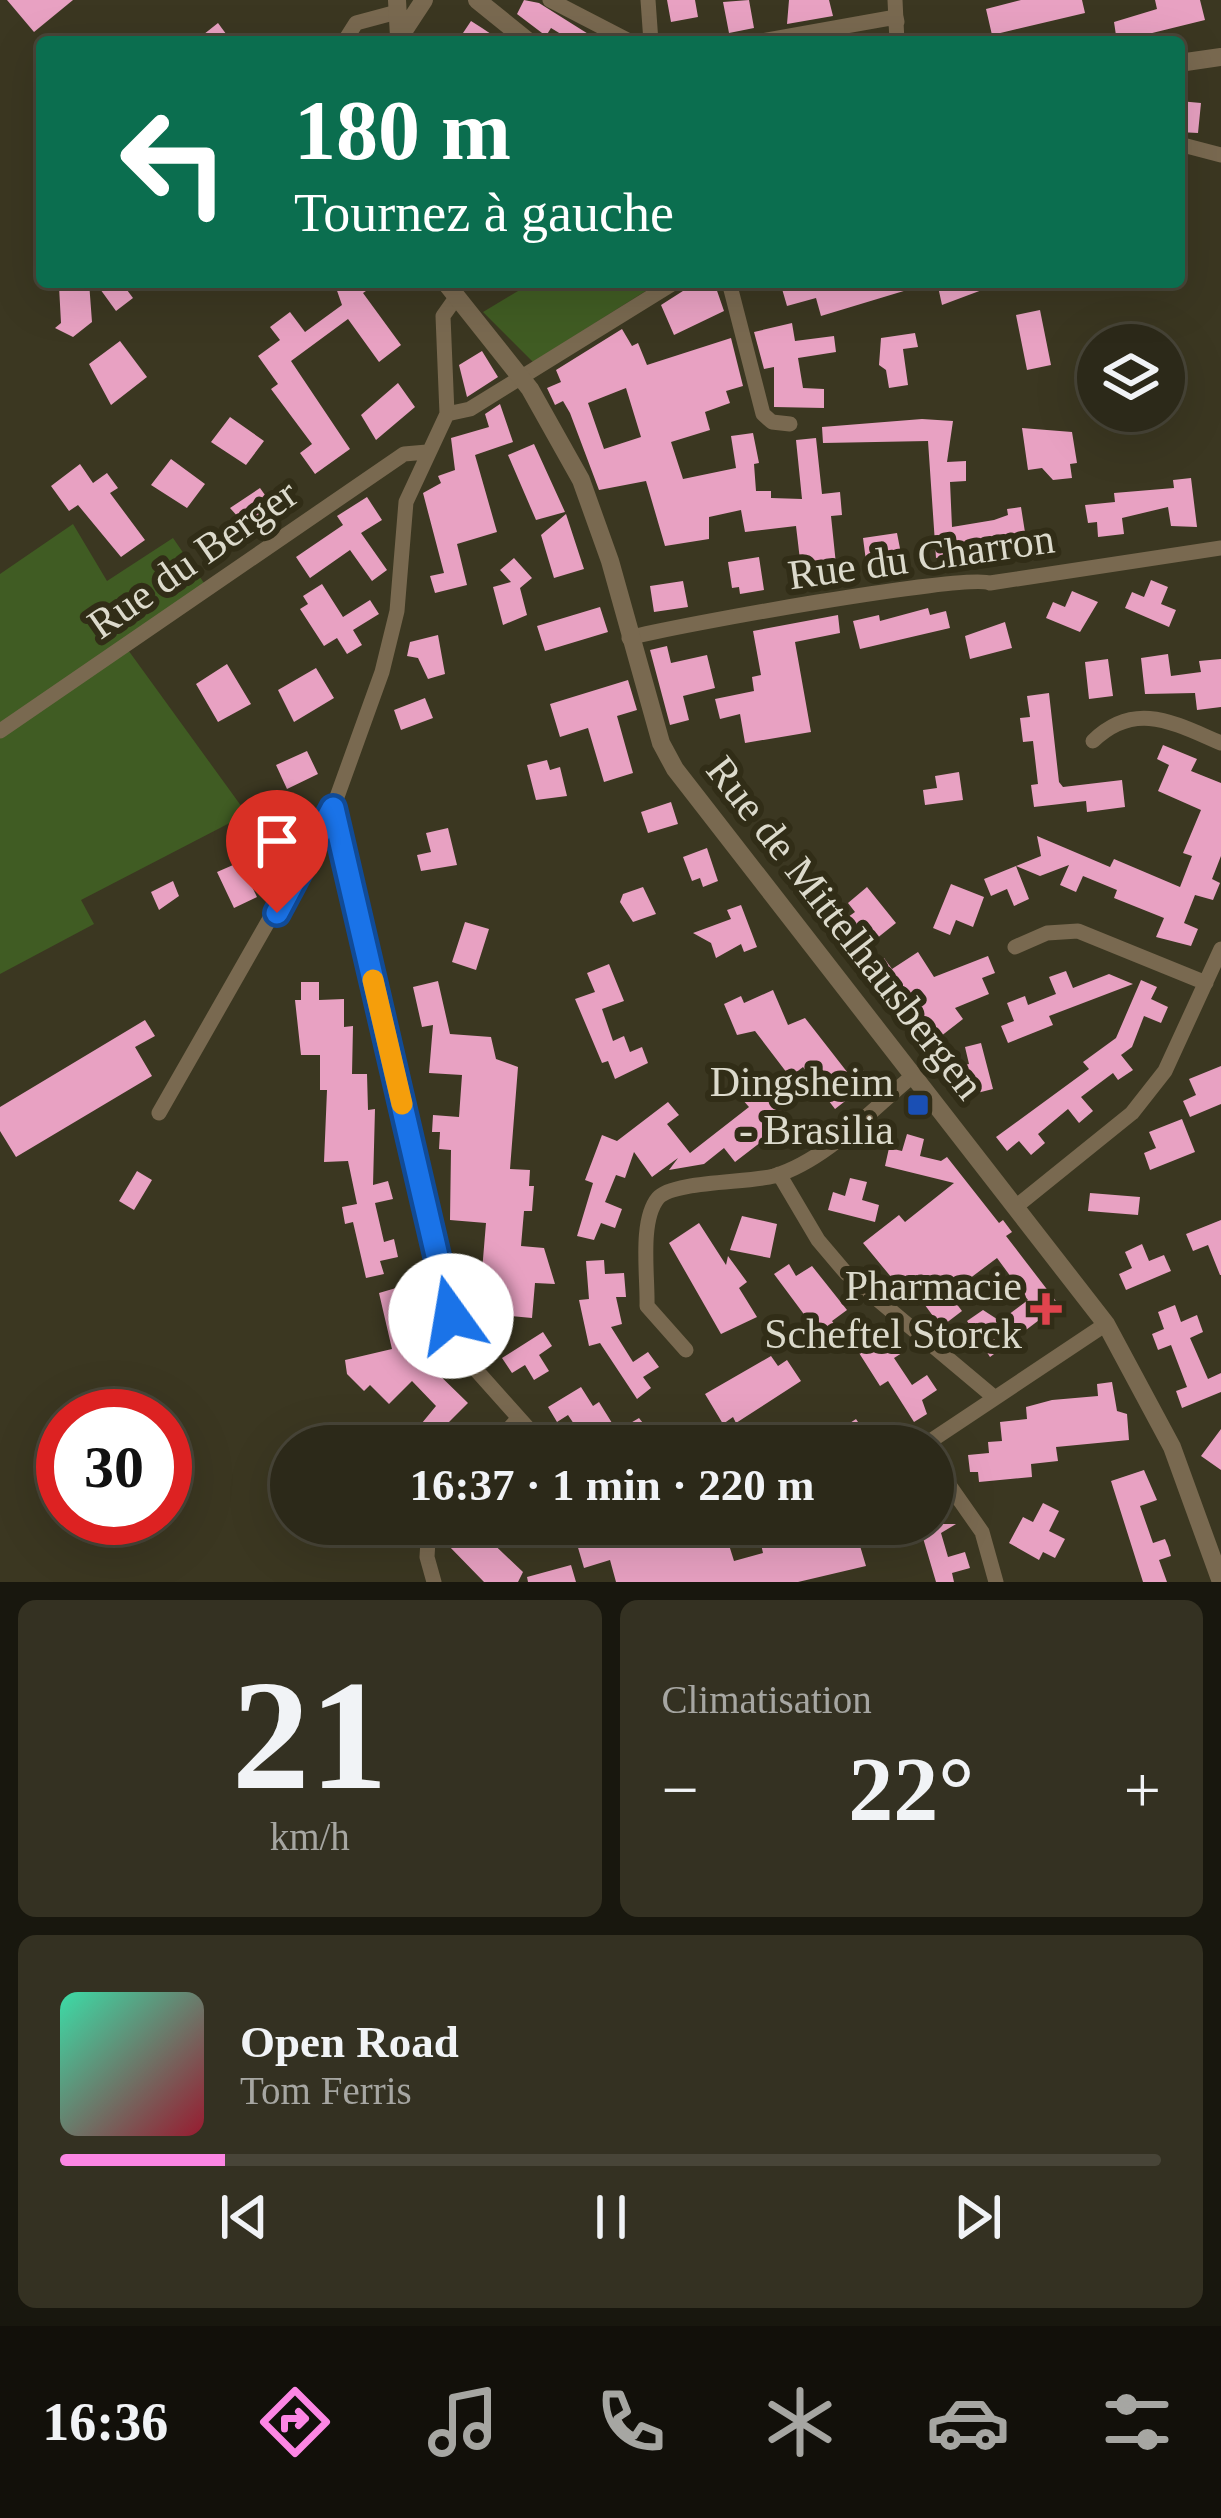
<!DOCTYPE html>
<html lang="fr">
<head>
<meta charset="utf-8">
<style>
	body { margin:0; font-family:Georgia,serif; background:#343122; color:#f1f3f6; height:100vh; display:flex; flex-direction:column; font-size:45px; white-space:nowrap }
	* { box-sizing:border-box; margin:0 }
	p { font-size:39px; color:#a6a6a2 }
	.icon { flex:none; width:66px; height:66px; fill:none; stroke:currentColor; stroke-width:2; stroke-linecap:round; stroke-linejoin:round }
	.map { position:relative; height:1582px; overflow:hidden }
	.panel { display:flex; flex-direction:column; gap:18px; padding:18px; background:#18170e; flex:1 }
	.panel>* { flex:none }
	.hud { position:absolute; left:36px; top:36px; width:1149px; height:252px; border-radius:12px; box-shadow:0 12px 48px #0002,0 0 0 3px #484538; background:#0b6e4f; color:#fff; overflow:hidden }
	.buttons { position:absolute; left:1077px; top:324px; display:grid; gap:24px }
	.buttons a { display:grid; place-items:center; width:108px; height:108px; border-radius:50%; background:#2c2919; box-shadow:0 12px 48px #0002,0 0 0 3px #484538; font-size:60px }
	.speed { position:absolute; left:36px; top:1389px; display:flex; gap:24px; font-size:60px; font-weight:700; text-align:center }
	.speed>* { display:grid; place-content:center; width:156px; height:156px; border-radius:50%; background:#2c2919; box-shadow:0 12px 48px #0002,0 0 0 3px #484538; line-height:1 }
	.speed .limit { border:18px solid #d22; background:#fff; color:#111 }
	.pin { position:absolute; display:grid; place-items:center; width:102px; height:102px; color:#fff; margin:-123px -51px; border-radius:50% 50% 50% 0; rotate:-45deg; box-shadow:0 0 12px #0007 }
	.pin .icon { rotate:45deg }
	.me { position:absolute; width:132px; margin:-66px; rotate:347deg; stroke-linejoin:round; filter:drop-shadow(0 0 9px #0008) }
	.turn { display:flex; align-items:center; gap:42px; height:252px; padding:0 60px; font-size:54px }
	.turn .icon { width:156px; height:156px; stroke-width:2.5 }
	.turn b { display:block; font-size:84px; line-height:102px }
	.big { font-size:90px; font-weight:700; line-height:1.1 }
	.panel .tile { flex:1; display:flex; flex-direction:column; justify-content:center; gap:18px; min-width:0; padding:0 42px; border-radius:18px; background:#343122 }
	.panel .dial { align-items:center; gap:0 }
	.dial b { font-size:156px; line-height:1 }
	.song { display:flex; align-items:center; gap:36px }
	.cover { width:144px; height:144px; border-radius:18px; background:linear-gradient(135deg,hsl(160 70% 55%),hsl(350 70% 35%)) }
	.played { height:12px; border-radius:6px; background:linear-gradient(90deg,#fc86e4 15%,#484538 15%) }
	.keys { display:flex; justify-content:space-around; direction:ltr }
	.heat { display:flex; justify-content:space-between; align-items:center; font-size:66px; direction:ltr }
	.panel .tiles { flex:1; display:grid; gap:18px; grid-template-columns:1fr 1fr }
	.tile:last-child { grid-column:span 2 }
	.trip { position:absolute; left:270px; top:1425px; width:684px; height:120px; border-radius:60px; background:#2c2919; box-shadow:0 12px 48px #0002,0 0 0 3px #484538; font-weight:700; line-height:120px; text-align:center }
	.tabs { display:flex; height:192px; justify-content:space-around; align-items:center; background:#12100a; color:#a6a6a2 }
	.tabs .icon { width:84px; height:84px }
	.tabs .active { color:#fc86e4 }
	.tabs b { font-size:54px; color:#f1f3f6 }
	.map>svg:first-child { display:block }
	.green { fill:#405c23 }
	.building { fill:#e8a1c2; fill-rule:evenodd }
	.lines { fill:none; stroke-linecap:round; stroke-linejoin:round }
	.minor { stroke:#796950; stroke-width:15 }
	.tertiary { stroke:#796950; stroke-width:18 }
	.route-casing { stroke:#114b97; stroke-width:30 }
	.route { stroke:#1a73e8; stroke-width:21 }
	.slow { stroke:#f59e0b; stroke-width:21 }
	.transit-dot { fill:#1a4fb4; stroke:#312d17; stroke-width:4.5 }
	.health-dot { fill:#e0444e; stroke:#312d17; stroke-width:4.5 }
	.labels { text-anchor:middle; stroke-width:12; stroke-linejoin:round; paint-order:stroke }
	.street-label { font-size:42px; fill:#dcdacc; stroke:#312d17 }
	.poi-label { font-size:42px; fill:#dcdacc; stroke:#312d17; text-anchor:end }
</style>
</head>
<body>
<div class="map">
<svg width="1221" height="1582" viewBox="0 0 1221 1582">
	<rect width="100%" height="100%" fill="#3b3721"/>
	<path class="green" d="M533 282H660L533 362 483 312Z
		M73 524 107 581 173 538 204 583 123 643 247 814 81 900 94 924 0 974V574Z"/>
	<path class="building" d="M7 0H73L34 32Z
		M524 0 539 3 601 42H574L551 28 546 36 517 14Z
		M667 0H695L698 17 671 22Z
		M749 0 754 28 729 33 723 2Z
		M789 0H829L833 16 787 24Z
		M1021 0H1082L1085 13 992 35 986 9Z
		M1155 0H1200L1205 20 1140 36 1141 42H1117L1114 22 1157 9Z
		M471 21 482 28 503 42H457Z
		M218 23 232 42H194Z
		M1179 101 1201 103 1198 133 1179 132Z
		M64 282H89L92 322 73 337 55 328 61 323 59 286Z
		M95 282H121L133 298 116 311Z
		M334 282H379L363 293 401 345 379 362 348 319 291 361 350 449 315 474 300 453 312 444 271 389 278 384 258 356 280 340 270 327 290 312 305 332 342 305Z
		M697 282H714L724 311 674 335 661 305Z
		M780 282H916L917 287 821 316 816 298 787 306Z
		M937 282H998V284L942 305Z
		M1040 310 1051 365 1027 370 1016 315Z
		M792 323 795 341 834 336 836 352 798 358 803 388 824 389V408L774 407V367L764 369 754 332Z
		M622 329 632 346 638 343 647 365 731 338 743 386 726 391 730 403 705 412 710 430 671 442 683 479 736 468 731 436 753 433 759 463 754 464 756 491H771V498L802 499 796 440 816 438 822 494 840 492 842 515 831 516 837 574 813 577 811 559 800 560 796 526 745 532 741 510 709 517V539L665 546 646 481 599 490 570 413 563 401 555 405 547 388 561 382 556 370ZM626 388 641 437 604 449 588 403Z
		M915 333 918 347 903 349 908 385 889 388 886 370 879 365 881 338Z
		M120 341 147 377 111 405 89 364Z
		M482 351 498 377 467 397 459 365Z
		M398 383 415 407 376 440 361 415Z
		M500 404 513 442 475 455 497 532 457 544 467 585 435 593 430 576 444 573 423 493 441 483 438 476 455 470 451 438 489 427 485 414Z
		M230 417 264 441 246 465 211 442Z
		M922 419 953 421 947 462 966 461V481L950 482 952 527 994 520 1008 515 1007 509 1021 507 1027 545 936 558 928 441 823 443 822 427Z
		M1022 428 1072 432 1077 463 1070 464 1072 478 1053 480 1042 468 1028 470Z
		M534 444 565 512 536 520 508 455Z
		M171 459 205 484 187 508 151 485Z
		M80 464 93 483 107 473 118 488 110 493 145 540 121 557 78 505 69 511 51 486Z
		M1191 478 1197 527 1171 526 1168 507 1122 518 1124 534 1098 537 1097 522 1088 523 1085 505 1115 502 1114 493 1174 488 1173 480Z
		M260 488 275 509 248 528 230 508Z
		M367 497 382 520 361 533 387 570 372 581 350 550 310 578 296 557 343 525 337 516Z
		M566 514 584 569 554 578 541 535Z
		M897 533 903 564 882 567 881 559 866 561 863 538Z
		M759 557 764 590 740 594 739 587 732 588 728 562Z
		M514 558 532 578 520 588 527 615 503 625 493 587 511 582 500 570Z
		M1151 580 1168 587 1161 604 1176 610 1169 627 1125 608 1132 592 1144 597Z
		M683 581 688 607 654 612 650 586Z
		M322 584 343 617 370 600 379 614 353 630 362 645 347 654 337 638 324 646 300 609 308 604 303 596Z
		M1072 591 1098 602 1080 632 1046 618 1053 602 1065 607Z
		M600 607 608 632 545 651 537 626Z
		M928 608 930 615 946 611 950 628 860 649 853 621 879 615 880 621Z
		M838 615 840 633 795 642 811 732 745 743 740 714 720 719 715 699 754 691 752 677 761 675 753 631Z
		M1005 622 1012 648 970 659 965 636Z
		M438 635 445 674 428 679 418 658 407 656 410 642Z
		M667 646 671 663 707 655 715 688 683 696 689 720 670 725 650 650Z
		M1168 654 1171 676 1201 672 1199 661 1221 659V707L1197 710 1195 693 1145 694 1141 658Z
		M1108 659 1113 696 1089 699 1085 662Z
		M227 664 251 704 218 722 196 684Z
		M316 668 334 698 294 722 278 690Z
		M628 680 637 710 617 716 633 773 604 782 588 728 560 737 550 704Z
		M1049 693 1059 782 1063 787 1122 780 1125 807 1087 812 1086 801 1034 807 1031 785 1038 784 1033 741 1023 742 1020 718 1030 717 1027 696Z
		M425 698 433 718 401 730 394 710Z
		M1163 745 1197 759 1191 771 1221 783V856L1212 879 1220 883 1213 900 1195 895 1184 923 1198 929 1191 946 1156 937 1164 918 1114 898 1117 890 1083 876 1076 892 1060 885 1069 865 1040 876 1016 866 1041 856 1037 836 1110 867 1114 859 1180 887 1192 856 1183 853 1201 810 1158 791 1169 765 1157 759Z
		M307 751 318 774 287 789 276 765Z
		M547 760 550 770 560 767 567 796 536 800 527 765Z
		M959 772 963 800 925 805 923 790 937 788 935 776Z
		M671 802 678 824 648 833 641 812Z
		M448 828 457 865 421 871 417 855 431 852 426 833Z
		M707 848 718 881 703 887 700 878 692 881 683 857Z
		M240 862 257 897 234 908 217 872Z
		M1016 866 1029 899 1014 906 1007 889 991 896 984 879Z
		M173 881 179 896 159 910 151 892Z
		M951 884 984 897 973 927 956 920 950 935 933 928Z
		M643 887 656 914 633 922 620 902 623 894Z
		M867 887 896 923 861 951 853 940 860 933 848 917 855 912 848 903Z
		M741 905 757 947 744 952 741 944 716 958 711 943 693 933 731 919 727 910Z
		M465 922 489 929 476 970 452 962Z
		M918 952 934 977 988 956 995 973 982 978 989 994 955 1008 963 1019 936 1040 898 995 887 998 869 970 884 958 892 969Z
		M609 964 624 1001 602 1009 613 1041 624 1036 630 1052 642 1047 648 1063 615 1079 608 1061 602 1063 575 999 595 992 587 973Z
		M1066 971 1073 988 1109 974 1133 984 1049 1016 1053 1025 1008 1043 1001 1026 1014 1021 1007 1003 1025 996 1028 1005 1056 994 1049 977Z
		M1141 980 1157 987 1151 999 1168 1007 1161 1023 1144 1016 1132 1047 1121 1055 1133 1070 1118 1080 1113 1073 1081 1097 1093 1111 1079 1123 1068 1109 1038 1134 1045 1143 1031 1155 1019 1141 1007 1151 996 1137 1089 1069 1083 1062 1116 1038Z
		M438 981 450 1034 491 1037 496 1059 518 1067 510 1169 530 1170 529 1186H534L532 1211H524L521 1246 544 1248 555 1284 535 1283 532 1318 488 1314V1323L471 1322 472 1270 482 1271 486 1223 450 1220 451 1150 439 1149 440 1132H432L433 1115 459 1117 462 1075 429 1073 433 1025 422 1027 413 987Z
		M301 982H319V1000L344 999V1027L353 1026 352 1074H367L368 1110 375 1109 373 1185 388 1181 393 1199 375 1203 384 1242 394 1239 398 1257 380 1261 384 1274 366 1278 353 1222 345 1224 342 1207 357 1204 348 1161 324 1162 327 1090H320V1055H301L295 1000H301Z
		M773 990 788 1025 805 1018 851 1077 862 1069 871 1081 835 1109 803 1067 790 1077 755 1031 737 1035 724 1004 741 996 744 1003Z
		M145 1020 155 1036 135 1047 152 1076 16 1157 0 1131V1107Z
		M981 1043 993 1089 977 1093 973 1081 956 1086 951 1068 969 1064 965 1047Z
		M1221 1066V1104L1190 1117 1183 1101 1196 1095 1189 1079Z
		M763 1083 792 1121 777 1133 781 1138 766 1149 761 1142 735 1162 724 1148 704 1164 669 1170 678 1158 652 1177 634 1152 625 1178 616 1175 605 1202 622 1209 615 1228 601 1223 594 1240 577 1236 593 1183 585 1180 602 1135 617 1141 668 1102 679 1115 667 1124 690 1153 749 1107 742 1099Z
		M1182 1119 1195 1152 1150 1170 1144 1153 1156 1148 1149 1132Z
		M907 1134 924 1139 920 1156 941 1161 947 1157 999 1223 1003 1220 1012 1232 1006 1236 1059 1305 990 1357 967 1321 983 1310 1000 1321 1028 1300 997 1258 949 1294 962 1311 941 1327 922 1301 915 1306 863 1243 899 1215 905 1222 954 1183 885 1166 889 1148 902 1151Z
		M137 1171 152 1180 134 1210 119 1201Z
		M850 1178 867 1182 862 1200 879 1205 875 1222 828 1210 833 1192 845 1196Z
		M1090 1193 1140 1197 1138 1215 1088 1211Z
		M742 1216 777 1224 770 1258 730 1250Z
		M1221 1220V1275H1220L1208 1245 1193 1251 1186 1234Z
		M699 1223 726 1265 728 1256 747 1282 739 1288 757 1317 721 1334 669 1243Z
		M1142 1244 1149 1261 1164 1255 1171 1271 1126 1290 1119 1274 1132 1268 1125 1252Z
		M604 1260 605 1274 624 1273 626 1297H616L622 1324 611 1327 633 1362 648 1352 659 1367 643 1377 651 1388 637 1399 600 1343 589 1346 579 1300 589 1299 586 1261Z
		M789 1264 796 1276 812 1266 847 1310 832 1321 841 1334 826 1344 774 1274Z
		M396 1288 399 1302 417 1298 421 1316 401 1321 437 1355 428 1364 468 1403 443 1428 453 1437 444 1446H403L436 1406 412 1381 389 1404 370 1385 364 1391 347 1374 345 1360 392 1349 379 1293Z
		M1175 1305 1181 1322 1197 1315 1203 1332 1190 1338 1208 1379 1221 1373V1392L1182 1408 1176 1391 1187 1387 1171 1345 1158 1350 1152 1334 1164 1329 1158 1312Z
		M543 1332 552 1346 539 1355 549 1371 534 1380 525 1365 512 1373 502 1358Z
		M869 1336 877 1348 892 1338 902 1353 894 1358 912 1385 927 1375 937 1390 922 1400 927 1414 914 1422 888 1381 880 1386 854 1345Z
		M771 1356 778 1366 787 1360 801 1381 736 1423 733 1417 723 1424 705 1394Z
		M1112 1382 1117 1411 1127 1414 1129 1440 1056 1447 1058 1461 1031 1464 1032 1477 979 1482 978 1472H970L968 1455 989 1453 988 1442 1002 1441 1000 1422 1027 1419 1026 1407 1052 1400 1098 1396 1097 1384Z
		M581 1387 593 1406 599 1402 617 1431 639 1418 661 1446H592L600 1441 589 1424 578 1430 568 1415 557 1422 548 1407Z
		M856 1419 874 1446H815Z
		M1221 1429V1470L1201 1456Z
		M1144 1470 1157 1500 1140 1506 1153 1543 1165 1539 1168 1546 1171 1556 1159 1560 1167 1582H1143L1111 1481Z
		M1043 1503 1059 1511 1049 1531 1065 1539 1055 1558 1043 1552 1039 1560 1009 1543 1023 1517 1033 1522Z
		M452 1524H491L482 1533 523 1572 518 1582H484L446 1543 459 1531Z
		M571 1524H628L635 1547 669 1538 666 1529 685 1536 697 1533 699 1541 716 1540 718 1548 729 1545 734 1561 763 1553 760 1540 844 1524 846 1531 855 1529 866 1566 798 1582H616L610 1560 584 1568Z
		M903 1524H956L941 1533 948 1557 965 1552 970 1568 952 1573 954 1582H936L923 1538 908 1542Z
		M571 1565 576 1582H528L527 1577Z"/>
	<g class="lines">
		<path class="minor" d="M550 0 631 42
			M648 0 651 42
			M895 0 897 42
			M1041 41 1042 42
			M344 42 356 23 397 12
			M755 42 896 17 897 22
			M1179 144 1221 155
			M729 282 763 414 772 422 790 424
			M447 414 470 409 675 282
			M629 638C672 626 965 573 990 583L1221 548
			M0 731 404 454 427 452
			M1093 741C1135 700 1174 723 1221 743
			M333 808 451 1316 477 1371 544 1446
			M1015 947 1047 933 1078 931 1206 983
			M159 1113 333 808 382 672 397 611 406 502 447 414 443 316 455 299
			M779 1174 818 1240 846 1273 995 1398
			M1018 1205 1132 1113 1165 1071 1221 949
			M686 1350 647 1306C648 1277 639 1221 658 1198 672 1181 748 1183 774 1176 827 1160 873 1108 915 1074
			M493 1446 516 1421
			M923 1446 1106 1324
			M933 1462 982 1532 996 1582
			M429 1524 427 1557 434 1582"/>
		<path class="tertiary" d="M397 0 399 37
			M477 0 529 42
			M399 38 424 0
			M1179 63 1221 57
			M445 282 530 389 581 480 610 561 661 743 675 769 1106 1324 1172 1447 1221 1582"/>
	</g>
	<g class="lines">
		<defs>
			<path id="route" d="M277 913 333 808 451 1316"/>
		</defs>
		<use href="#route" class="route-casing"/>
		<use href="#route" class="route"/>
		<path class="slow" d="M373 980 402 1104"/>
	</g>
	<rect class="transit-dot" x="906" y="1093" width="24" height="24" rx="6"/>
	<path class="health-dot" d="M1040 1291h12v12h12v12h-12v12h-12v-12h-12v-12h12z"/>
	<g class="labels">
		<g class="street-label">
			<text transform="translate(921 556) rotate(-8)" y="15">Rue du Charron</text>
			<text transform="translate(192 558) rotate(-35)" y="15">Rue du Berger</text>
			<text transform="translate(846 927) rotate(52)" y="15">Rue de Mittelhausbergen</text>
		</g>
		<g class="poi-label">
			<text x="894" y="1096">Dingsheim<tspan x="894" dy="48">- Brasilia</tspan></text>
			<text x="1022" y="1300">Pharmacie<tspan x="1022" dy="48">Scheftel Storck</tspan></text>
		</g>
	</g>
</svg>
<div class="buttons">
<a><svg class="icon" aria-label="layers" viewBox="0 0 24 24"><path d="M12 4l9 5-9 5-9-5zM3 14l9 5 9-5"/></svg></a>
</div>
<div class="speed"><div class="limit">30</div></div>
<div class="pin" style="left:277px;top:913px;background:#d93025"><svg class="icon" aria-label="arrive" viewBox="0 0 24 24"><path d="M6 21V4h12l-3 4 3 4H6"/></svg></div>
<svg class="me" style="left:451px;top:1316px" viewBox="-20 -20 40 40"><circle r="19" fill="#fff"/><path d="M0-13L10 11 0 6-10 11z" fill="#1a73e8"/></svg>
<div class="trip">16:37 · 1 min · 220 m</div>
<div class="hud">
<div class="turn"><svg class="icon" aria-label="left" viewBox="0 0 24 24"><path d="M17 20v-9H6M10 6l-5 5 5 5"/></svg><div><b>180 m</b>Tournez à gauche</div></div>
</div>
</div>
<section class="panel">
<div class="tiles">
<div class="tile dial"><b>21</b><p>km/h</p></div>
<div class="tile"><p>Climatisation</p>
<div class="heat"><a>−</a><b class="big">22°</b><a>+</a></div>
</div>
<div class="tile">
<div class="song"><i class="cover"></i><div><b>Open Road</b><p>Tom Ferris</p></div></div>
<div class="played"></div>
<div class="keys"><svg class="icon" aria-label="previous" viewBox="0 0 24 24"><path d="M18 5L8 12l10 7zM5 5v14"/></svg><svg class="icon" aria-label="pause" viewBox="0 0 24 24"><path d="M8 5v14M16 5v14"/></svg><svg class="icon" aria-label="next" viewBox="0 0 24 24"><path d="M6 5l10 7-10 7zM19 5v14"/></svg></div>
</div>
</div>
</section>
<nav class="tabs">
<b>16:36</b>
<svg class="icon active" aria-label="directions" viewBox="0 0 24 24"><path d="M12 3l9 9-9 9-9-9zM9 14v-3h6M13 9l2 2-2 2"/></svg>
<svg class="icon" aria-label="music" viewBox="0 0 24 24"><path d="M9 18V5l10-2v13"/><circle cx="6" cy="18" r="3"/><circle cx="16" cy="16" r="3"/></svg>
<svg class="icon" aria-label="phone" viewBox="0 0 24 24"><path d="M5 4h4l2 5-3 2q2 4 5 5l2-3 5 2v4C11 20 4 13 5 4z"/></svg>
<svg class="icon" aria-label="climate" viewBox="0 0 24 24"><path d="M12 3v18M4 7l16 10M4 17L20 7"/></svg>
<svg class="icon" aria-label="car" viewBox="0 0 24 24"><path d="M5 17H2v-5l4-1 3-4h7l3 4 3 1v5h-3M9 17h6M6 11h13"/><circle cx="7" cy="17" r="2"/><circle cx="17" cy="17" r="2"/></svg>
<svg class="icon" aria-label="filters" viewBox="0 0 24 24"><path d="M4 7h16M4 17h16"/><circle cx="9" cy="7" r="2"/><circle cx="15" cy="17" r="2"/></svg>
</nav>
</body>
</html>
